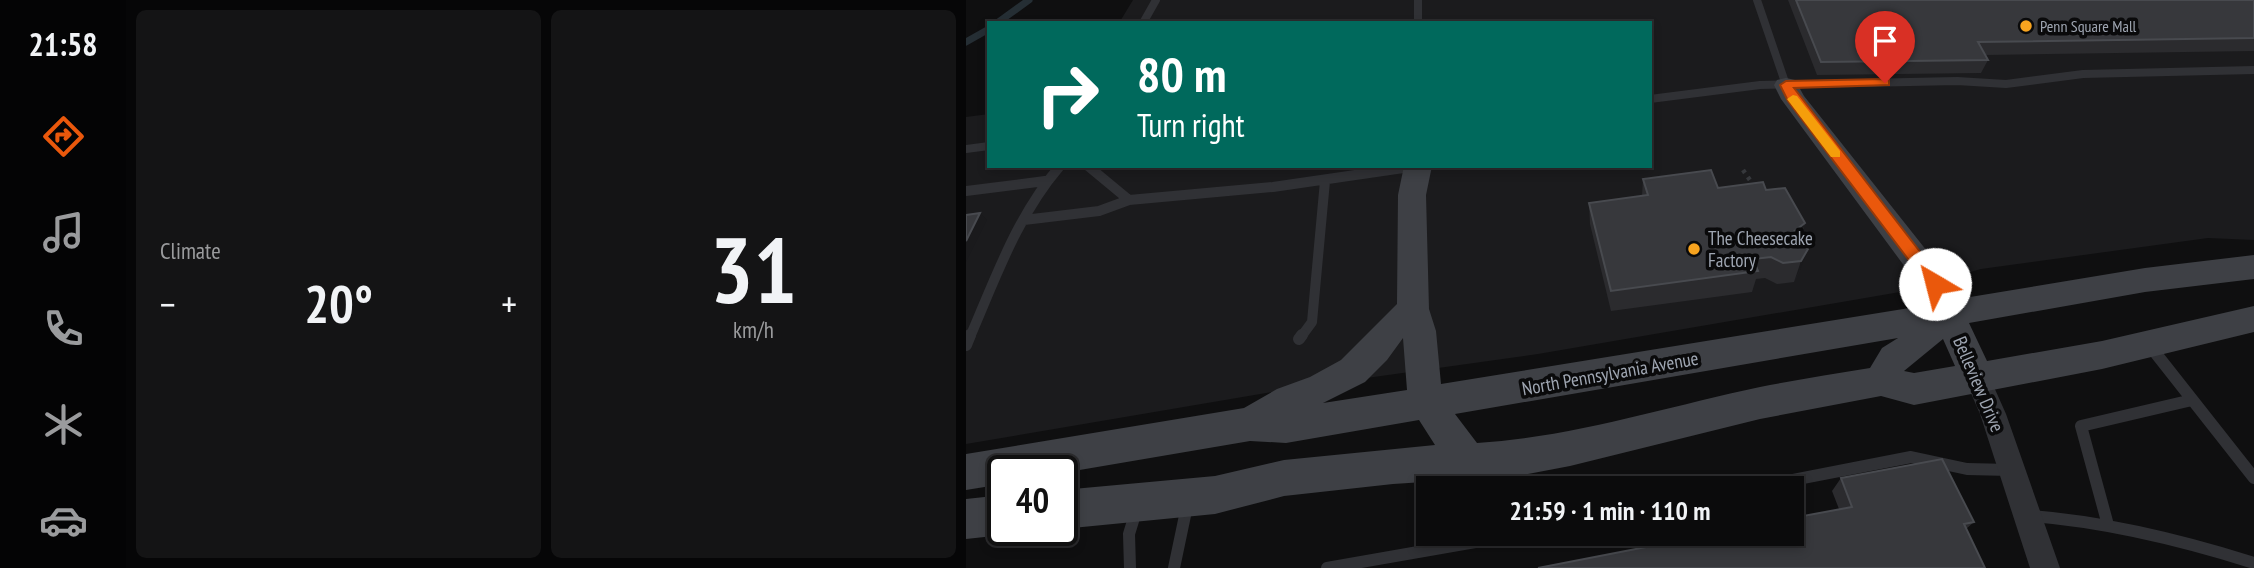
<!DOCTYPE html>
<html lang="en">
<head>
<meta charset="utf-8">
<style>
	body { margin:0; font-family:"PT Sans Narrow",sans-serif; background:#141415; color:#f1f3f6; height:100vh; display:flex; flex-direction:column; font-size:26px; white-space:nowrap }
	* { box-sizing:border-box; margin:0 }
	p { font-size:23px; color:#9a9b9d }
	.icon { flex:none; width:38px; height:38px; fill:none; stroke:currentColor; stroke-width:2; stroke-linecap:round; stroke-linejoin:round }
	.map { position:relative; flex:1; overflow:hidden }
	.details { display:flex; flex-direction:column; gap:10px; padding:10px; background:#060607; width:840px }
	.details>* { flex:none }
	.banner { position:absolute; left:21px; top:21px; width:665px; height:147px; border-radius:0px; box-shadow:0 4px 10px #0003,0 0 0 2px #2b2b2d; background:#00695c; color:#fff; overflow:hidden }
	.speed { position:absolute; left:21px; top:455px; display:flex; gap:14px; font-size:35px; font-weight:700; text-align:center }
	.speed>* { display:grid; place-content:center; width:91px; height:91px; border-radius:50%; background:#0b0b0c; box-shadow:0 4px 10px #0003,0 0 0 2px #2b2b2d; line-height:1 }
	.speed .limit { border:4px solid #111; border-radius:10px; background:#fff; color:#111 }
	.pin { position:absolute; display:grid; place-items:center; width:60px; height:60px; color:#fff; margin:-72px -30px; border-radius:50% 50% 50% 0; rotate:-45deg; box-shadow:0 0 7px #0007 }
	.pin .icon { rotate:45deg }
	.me { position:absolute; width:77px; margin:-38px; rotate:323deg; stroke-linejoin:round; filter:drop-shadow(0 0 5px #0008) }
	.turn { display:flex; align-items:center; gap:24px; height:147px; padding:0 35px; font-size:32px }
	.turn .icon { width:91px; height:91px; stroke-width:2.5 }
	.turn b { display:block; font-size:49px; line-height:60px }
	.big { font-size:52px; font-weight:800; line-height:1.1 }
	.details .tile { flex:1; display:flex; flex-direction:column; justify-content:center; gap:10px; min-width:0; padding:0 24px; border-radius:10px; background:#141415 }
	.details .dial { align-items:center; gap:0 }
	.dial b { font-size:91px; line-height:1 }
	.heat { display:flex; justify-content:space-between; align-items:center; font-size:38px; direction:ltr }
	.details .tiles { flex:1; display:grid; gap:10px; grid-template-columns:repeat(2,1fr) }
	.trip { position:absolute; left:450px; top:476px; width:388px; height:70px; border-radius:0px; background:#0b0b0c; box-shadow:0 4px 10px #0003,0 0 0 2px #2b2b2d; font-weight:800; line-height:70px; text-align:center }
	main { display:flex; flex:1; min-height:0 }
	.menu { display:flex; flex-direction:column; width:126px; justify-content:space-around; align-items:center; background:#040405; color:#9a9b9d }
	.menu .icon { width:49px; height:49px }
	.menu .active { color:#ea580c }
	.menu b { font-size:32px; color:#f1f3f6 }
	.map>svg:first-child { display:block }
	.built { fill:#1b1b1d }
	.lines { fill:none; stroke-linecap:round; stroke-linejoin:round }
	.stream { stroke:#252e34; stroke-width:7 }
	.path { stroke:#36383c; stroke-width:4.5; stroke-dasharray:3.5 5; stroke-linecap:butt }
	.lane-far2 { stroke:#303135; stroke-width:8 }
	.lane-far1 { stroke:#303135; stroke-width:10 }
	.lane { stroke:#303135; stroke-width:12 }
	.street { fill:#303135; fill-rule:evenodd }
	.secondary { fill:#3e4045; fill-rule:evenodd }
	.wall { fill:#2b2b2e }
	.shaded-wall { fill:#1a1a1c }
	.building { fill:#37383c; stroke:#484a4f; stroke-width:2 }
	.route { fill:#ea580c; stroke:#983908; stroke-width:2 }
	.slow { fill:#f59e0b }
	.poi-dot { fill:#f8a41f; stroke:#0a0a0b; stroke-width:2.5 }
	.labels { text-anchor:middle; stroke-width:7; stroke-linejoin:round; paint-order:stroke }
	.far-poi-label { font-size:16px; fill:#9fa6b2; stroke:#0a0a0b; text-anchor:start }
	.poi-label { font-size:19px; fill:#9fa6b2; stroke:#0a0a0b; text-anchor:start }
	.street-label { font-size:19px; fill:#9fa6b2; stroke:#0a0a0b }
</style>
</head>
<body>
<main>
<nav class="menu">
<b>21:58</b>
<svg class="icon active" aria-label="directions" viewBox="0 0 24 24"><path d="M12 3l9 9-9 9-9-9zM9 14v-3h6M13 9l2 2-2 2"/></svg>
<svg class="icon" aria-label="music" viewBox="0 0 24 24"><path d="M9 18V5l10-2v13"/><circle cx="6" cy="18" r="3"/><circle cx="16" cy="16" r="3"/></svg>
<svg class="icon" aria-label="phone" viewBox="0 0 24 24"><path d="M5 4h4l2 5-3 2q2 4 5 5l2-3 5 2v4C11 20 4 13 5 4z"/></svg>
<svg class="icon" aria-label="climate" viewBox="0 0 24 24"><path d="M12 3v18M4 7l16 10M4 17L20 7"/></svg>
<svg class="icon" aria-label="car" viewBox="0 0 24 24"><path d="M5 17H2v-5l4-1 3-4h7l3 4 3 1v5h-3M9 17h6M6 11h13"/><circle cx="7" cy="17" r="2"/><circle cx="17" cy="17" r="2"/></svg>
</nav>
<section class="details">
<div class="tiles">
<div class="tile"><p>Climate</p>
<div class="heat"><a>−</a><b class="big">20°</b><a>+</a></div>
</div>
<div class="tile dial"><b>31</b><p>km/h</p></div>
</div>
</section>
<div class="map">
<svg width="1288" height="568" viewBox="0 0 1288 568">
	<rect width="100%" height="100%" fill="#0f0f10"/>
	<path class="built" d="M167 0H1288V240L1242 238 1015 269 934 292 572 354 329 388 0 444V117L23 114V166H684V23H153Z"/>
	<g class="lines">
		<path class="stream" d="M31 23 63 0
			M0 42 23 29"/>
		<path class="path" d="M777 170 788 186"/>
		<path class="lane-far2" d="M452 0V23
			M791 0 820 85
			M177 23 190 0
			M684 99 794 85 991 81 1040 84 1117 74 1288 70
			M0 149 23 146"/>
		<path class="lane-far1" d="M122 166 163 200 307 187 451 166
			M0 191 79 181
			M58 220 133 211 163 200
			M4 337C30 277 51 216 94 166
			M335 337 346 322 359 181"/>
		<path class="lane" d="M333 339 336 335
			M0 345 4 335
			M1184 346 1288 478
			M551 463 554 488
			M503 467 504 488
			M786 488 945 457 1001 469 1044 470
			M1065 516C1142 522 1215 540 1288 563
			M1142 525 1115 426 1226 400
			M164 568 163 534 171 508
			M208 568 221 506
			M361 568 555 534"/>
		<path class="street" d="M1011 366 1020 369 1040 414 1094 568H1064L1014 414 998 377 1002 369Z"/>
		<path class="secondary" d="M820 78 829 80 838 96 980 275 992 299 1179 268 1288 255V279L1179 292 1003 323 1021 361 1136 341 1288 306V332L1136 369 948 405 915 396 794 419 604 466 551 476 427 484 318 496 249 514 96 529V490L249 476 318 460 469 445 453 420 320 443 284 441 96 473V471H37V484L0 490V454L278 408 311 389 344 377 375 360 431 304 432 195 438 166H466L460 195 463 309 470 331 475 384 962 305 956 290 815 99 808 85 811 80ZM437 338 441 390 357 403 399 382 421 360ZM932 338 916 348 904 368C867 374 830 380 794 387 699 407 608 437 511 443L489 414ZM977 339 989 366 948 373 938 371Z
			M37 495V530H48L37 535 0 539V499Z"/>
	</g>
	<path class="wall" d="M822 0H1288V51L1019 55 1022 60 1015 73 851 75Z
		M677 179 752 188 800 190 839 223 835 238 836 239 834 270 828 282 811 284 799 278 790 279 786 292 645 311 624 224 623 203 676 196Z
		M875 478 1008 522 1000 529 873 509 866 491Z"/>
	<path class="shaded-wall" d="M14 213 21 220 0 262V241Z
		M839 223 832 244 826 233Z
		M842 249 834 270 828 282 835 261Z"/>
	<path class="building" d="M830 0H1288V38L1012 42 1022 60 855 62Z
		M745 170 752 188 797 182 800 190 819 188 839 223 826 233 836 239 842 249 835 261 817 263 805 257 787 259 792 271 645 291 623 203 682 195 677 179Z
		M14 213 0 241V215Z
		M976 459 1008 522 998 524 1019 568H572L747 534H826V518L886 507 875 478Z"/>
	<path class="route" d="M919 79 923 80V85L828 88 975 279 977 284 975 288H964L822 101 814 85 820 81Z"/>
	<path class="slow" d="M827 95 831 96 874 151V157H865L821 99Z"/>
	<g class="poi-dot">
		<circle cx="1060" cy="26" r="7"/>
		<circle cx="728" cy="249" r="7"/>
	</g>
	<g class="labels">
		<g class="far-poi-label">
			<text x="1074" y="32">Penn Square Mall</text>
		</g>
		<g class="poi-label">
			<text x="742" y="245">The Cheesecake<tspan x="742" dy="22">Factory</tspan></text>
		</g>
		<g class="street-label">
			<text transform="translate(644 373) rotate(-10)" y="7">North Pennsylvania Avenue</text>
			<text transform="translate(1013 384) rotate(67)" y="7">Belleview Drive</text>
		</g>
	</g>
</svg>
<div class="speed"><div class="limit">40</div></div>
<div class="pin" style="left:919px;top:83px;background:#d93025"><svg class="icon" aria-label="arrive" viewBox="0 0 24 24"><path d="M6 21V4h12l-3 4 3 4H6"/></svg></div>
<svg class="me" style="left:969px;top:284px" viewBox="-20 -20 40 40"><circle r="19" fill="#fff"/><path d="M0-13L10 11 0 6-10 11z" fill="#ea580c"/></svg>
<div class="trip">21:59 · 1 min · 110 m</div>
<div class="banner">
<div class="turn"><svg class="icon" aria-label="right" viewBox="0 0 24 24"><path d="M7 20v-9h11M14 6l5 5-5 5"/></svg><div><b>80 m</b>Turn right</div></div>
</div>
</div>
</main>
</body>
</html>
